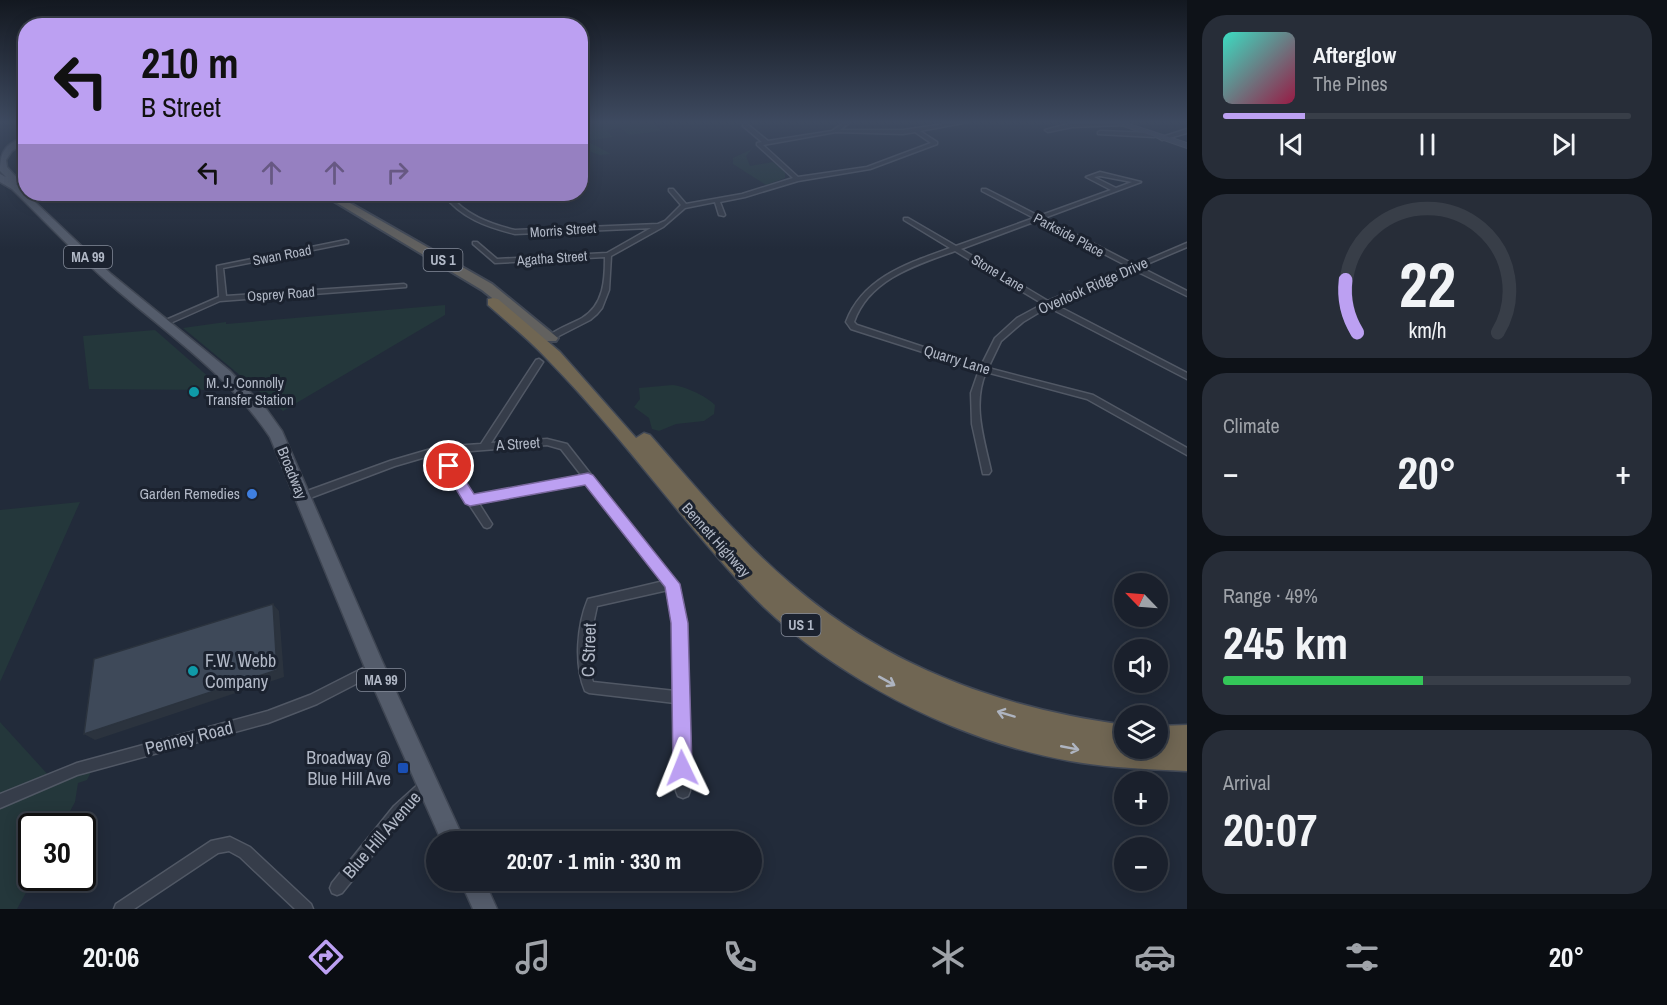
<!DOCTYPE html>
<html lang="en">
<head>
<meta charset="utf-8">
<style>
	body { margin:0; font-family:"Archivo Narrow",sans-serif; background:#272d38; color:#f1f3f6; height:100vh; display:flex; flex-direction:column; font-size:22px; white-space:nowrap }
	* { box-sizing:border-box; margin:0 }
	p { font-size:20px; color:#9fa3a9 }
	.icon { flex:none; width:33px; height:33px; fill:none; stroke:currentColor; stroke-width:2; stroke-linecap:round; stroke-linejoin:round }
	.map { position:relative; flex:1; overflow:hidden }
	.side { display:flex; flex-direction:column; gap:15px; padding:15px; background:#0e1218; width:480px }
	.side>* { flex:none }
	.hud { position:absolute; left:18px; top:18px; width:570px; height:183px; border-radius:24px; box-shadow:0 3px 15px #0003,0 0 0 2px #383e48; background:#bca0f2; color:#111; overflow:hidden }
	.needle { width:39px; rotate:295deg }
	.buttons { position:absolute; left:1114px; top:573px; display:grid; gap:12px }
	.buttons a { display:grid; place-items:center; width:54px; height:54px; border-radius:50%; background:#1a202c; box-shadow:0 3px 15px #0003,0 0 0 2px #383e48; font-size:30px }
	.speed { position:absolute; left:18px; top:813px; display:flex; gap:12px; font-size:30px; font-weight:700; text-align:center }
	.speed>* { display:grid; place-content:center; width:78px; height:78px; border-radius:50%; background:#1a202c; box-shadow:0 3px 15px #0003,0 0 0 2px #383e48; line-height:1 }
	.speed .limit { border:3px solid #111; border-radius:9px; background:#fff; color:#111 }
	.pin { position:absolute; display:grid; place-items:center; width:51px; height:51px; color:#fff; margin:-26px; border:3px solid #fff; border-radius:50%; box-shadow:0 2px 6px #0007 }
	.me { position:absolute; width:66px; margin:-33px; rotate:358deg; stroke-linejoin:round; filter:drop-shadow(0 0 4px #0008) }
	.turn { display:flex; align-items:center; gap:21px; height:126px; padding:0 24px; font-size:27px }
	.turn .icon { width:78px; height:78px; stroke-width:2.5 }
	.turn b { display:block; font-size:42px; line-height:51px }
	.lanes { display:flex; align-items:center; height:57px; padding:0 24px; background:#0003; justify-content:center; gap:30px; direction:ltr }
	.lanes .off { opacity:.35 }
	.big { font-size:45px; font-weight:700; line-height:1.1 }
	.side .widget { flex:1; display:flex; flex-direction:column; justify-content:center; gap:9px; min-width:0; padding:0 21px; border-radius:24px; background:#272d38 }
	.side .dial { align-items:center; gap:0 }
	.dial svg { height:156px; overflow:visible; fill:none; stroke:#383e48; stroke-width:7; stroke-linecap:round; text-anchor:middle }
	.dial text { fill:#f1f3f6; stroke:none }
	.song { display:flex; align-items:center; gap:18px }
	.cover { width:72px; height:72px; border-radius:9px; background:linear-gradient(135deg,hsl(170 70% 55%),hsl(340 70% 35%)) }
	.played { height:6px; border-radius:3px; background:linear-gradient(90deg,#bca0f2 20%,#383e48 20%) }
	.keys { display:flex; justify-content:space-around; direction:ltr }
	.heat { display:flex; justify-content:space-between; align-items:center; font-size:33px; direction:ltr }
	.charge { height:9px; border-radius:4px; background:linear-gradient(90deg,#34c759 49%,#383e48 0) }
	.trip { position:absolute; left:426px; top:831px; width:336px; height:60px; border-radius:30px; background:#1a202c; box-shadow:0 3px 15px #0003,0 0 0 2px #383e48; font-weight:700; line-height:60px; text-align:center }
	.tab-bar { display:flex; height:96px; justify-content:space-around; align-items:center; background:#0a0d12; color:#9fa3a9 }
	.tab-bar .icon { width:42px; height:42px }
	.tab-bar .current { color:#bca0f2 }
	.tab-bar b { font-size:27px; color:#f1f3f6 }
	main { display:flex; flex:1; min-height:0 }
	.map>svg:first-child { display:block }
	.green { fill:#24373b }
	.lines { fill:none; stroke-linecap:round; stroke-linejoin:round }
	.minor-casing { stroke:#515865; stroke-width:3 }
	.secondary-casing { stroke:#515865; stroke-width:2 }
	.primary-casing { stroke:#3f4653; stroke-width:3 }
	.trunk-casing { stroke:#414855; stroke-width:4 }
	.motorway-casing { stroke:#414855; stroke-width:3 }
	.minor { fill:#363d4a; fill-rule:evenodd }
	.secondary { fill:#444c5d; fill-rule:evenodd }
	.primary { fill:#545c6b; fill-rule:evenodd }
	.trunk { fill:#62615f; fill-rule:evenodd }
	.motorway { fill:#706653; fill-rule:evenodd }
	.shaded-wall { fill:#2b333e }
	.building { fill:#3e4959; stroke:#2b333e; stroke-width:1.5 }
	.oneway { stroke:#aeb4c0 }
	.route { fill:#bca0f2; stroke:#7a689d; stroke-width:1.5 }
	.culture-dot { fill:#0f9aa8; stroke:#1b222f; stroke-width:2 }
	.shop-dot { fill:#3f7fe0; stroke:#1b222f; stroke-width:2 }
	.transit-dot { fill:#1a4fb4; stroke:#1b222f; stroke-width:2 }
	.labels { text-anchor:middle; stroke-width:6; stroke-linejoin:round; paint-order:stroke }
	.far-street-label { font-size:14px; fill:#b1b8c6; stroke:#1b222f }
	.shield { fill:#1b222f; stroke:#848b99; stroke-width:1.5 }
	.shield-label { font-size:14px; font-weight:bold; fill:#b1b8c6 }
	.street-label { font-size:15px; fill:#b1b8c6; stroke:#1b222f }
	.poi-label { font-size:15px; fill:#b1b8c6; stroke:#1b222f; text-anchor:start }
	.near-street-label { font-size:18px; fill:#b1b8c6; stroke:#1b222f }
	.near-poi-label { font-size:18px; fill:#b1b8c6; stroke:#1b222f; text-anchor:start }
</style>
</head>
<body>
<main>
<div class="map">
<svg width="1187" height="909" viewBox="0 0 1187 909">
	<rect width="100%" height="100%" fill="#222b3a"/>
	<path class="green" d="M581 122H653L662 131 629 135 621 128 607 130 613 137 587 141 611 154 600 155 583 149 581 153Z
		M752 149 746 156 750 166 773 162 785 172V178L766 185 733 164V158Z
		M445 305V315L283 411 183 328 226 322V324Z
		M155 330 219 386 214 390 89 389 83 336Z
		M672 385C685 386 706 396 715 405L714 414 704 421 676 424 659 431 652 429 649 418 634 407 640 399 639 388Z
		M80 502 0 682V510Z
		M0 722 51 778 91 772 87 780 78 783 75 802 62 826H32V878H34L17 909H0Z"/>
	<g class="lines">
		<defs>
			<path id="minor" d="M845 122H850L840 130H903L958 122H968L920 131 937 142V144L870 169 798 181 745 197 720 202 725 215 724 216 719 215 715 202 685 208 663 227 611 256 609 290 602 308 597 314 590 320 551 340 547 338 548 336C559 328 571 324 582 318 604 305 605 280 605 257L495 263 473 244V242H477L497 259 607 253 651 228 515 234C487 227 461 218 443 194H449C465 215 490 224 515 230L658 224 665 221 681 205 669 191V189H673L686 204 742 194 793 178 757 145V143L762 142 743 126V124H747L768 141 832 131ZM836 132 903 134 915 132 931 143 867 167 798 177 763 145Z
				M1122 122 1124 123V125L1072 127 1048 132 1045 130 1072 123Z
				M1187 129V133L1162 140 1159 138Z
				M1100 131 1154 133 1157 135 1154 137 1098 134V132Z
				M1100 172 1141 182 1044 218 1135 265 1187 243V247L1140 267 1187 291V296L1134 270 1054 304 1187 373V379L1048 307 1023 322 1001 341 988 368 1093 395 1187 448V455L1087 399 986 372C972 404 984 439 991 471L989 474H983L972 424 971 393 979 370 851 329 846 322C863 277 909 263 950 248L904 220V218H908L956 246 1034 218 982 191V189H986L1039 216 1111 190 1086 177ZM1100 176 1132 182 1116 188 1094 177ZM1039 220 1129 267 1048 301 961 249ZM955 251 1043 304 1017 318 995 338 981 366 857 325 854 322C869 279 916 265 955 251Z
				M351 194H358L339 201 334 200Z
				M377 194H383L384 200H380Z
				M346 240 348 241V243L223 268 226 296 404 284 406 285V287L220 301 166 325H163L159 323 219 297 217 266Z
				M539 359 543 362 491 443 547 439 567 444 677 584 685 623 690 791 688 796 683 798 678 796 676 791 675 703 589 693 585 691C574 665 577 625 588 599L664 581 587 483 478 502 492 524 490 527 487 528 484 527 436 454 395 466 302 501 299 500 297 497 299 494 390 461 438 447 481 444 536 360ZM547 445 561 449 582 476 473 496 445 453ZM668 590 673 623 675 691 593 682C584 658 592 630 597 606Z
				M375 662 379 664 381 668 379 672 317 704 268 723 77 775 0 808V794L77 763 268 711 310 695Z
				M429 778 434 779 435 784 434 789 404 816 342 893 337 895 332 893 330 888 332 883 394 806 424 779Z
				M230 837 250 847 311 904 313 909H295L240 857 229 851 218 853 134 909H114L116 904 211 841Z"/>
			<path id="secondary" d="M1112 122H1123L1187 143V148Z"/>
			<path id="primary" d="M26 136V142L12 151 6 160 7 167 20 181 16 184 111 274 230 371 267 410 282 431 382 661 465 842H442L365 668 270 437C230 377 172 337 118 291 80 259 47 223 12 189L0 182V174L6 177 0 171C0 150 6 144 26 136Z
				M460 880H484L497 909H473Z"/>
			<path id="trunk" d="M322 194H334L492 284 558 338 556 341H546L482 290Z"/>
			<path id="motorway" d="M493 298 498 299 560 352 636 438 644 433 650 435C695 486 739 540 791 584 887 667 1001 708 1125 725V748H1158V726L1187 725V771C1148 769 1109 768 1070 761 956 741 826 674 746 589 678 516 618 431 548 360 530 340 508 323 488 305V299Z"/>
		</defs>
		<use href="#minor" class="minor-casing"/>
		<use href="#secondary" class="secondary-casing"/>
		<use href="#primary" class="primary-casing"/>
		<use href="#trunk" class="trunk-casing"/>
		<use href="#motorway" class="motorway-casing"/>
		<use href="#minor" class="minor"/>
		<use href="#secondary" class="secondary"/>
		<use href="#primary" class="primary"/>
		<use href="#trunk" class="trunk"/>
		<use href="#motorway" class="motorway"/>
	</g>
	<path class="shaded-wall" d="M273 604 279 611 284 677 95 740 84 734Z"/>
	<path class="building" d="M26 145V154L19 147Z
		M273 604 277 670 84 734 94 659Z"/>
	<defs><path id="oneway-shaft" d="M-6 0H5M1.5-3L5.5 0L1.5 3" fill="none" stroke-width="1.6" stroke-linecap="round" stroke-linejoin="round" transform="scale(1.5)"/></defs>
	<g class="oneway">
		<use href="#oneway-shaft" transform="translate(887 681) rotate(29)"/>
		<use href="#oneway-shaft" transform="translate(1006 714) rotate(-163)"/>
		<use href="#oneway-shaft" transform="translate(1070 748) rotate(11)"/>
	</g>
	<linearGradient id="sky" x2="0" y2="1"><stop stop-color="#131820"/><stop offset="0.49" stop-color="#3e4a60"/><stop offset="1" stop-color="#3e4a60" stop-opacity="0"/></linearGradient>
	<rect width="1187" height="249" fill="url(#sky)"/>
	<path class="route" d="M449 461 454 463 474 494 588 473 593 475 680 584 688 623 692 768 689 775 682 777 675 775 673 768 671 623 665 587 585 485 470 506 465 504 442 466Z"/>
	<g class="culture-dot">
		<circle cx="194" cy="392" r="6"/>
		<circle cx="193" cy="671" r="6"/>
	</g>
	<circle class="shop-dot" cx="252" cy="494" r="6"/>
	<rect class="transit-dot" x="397" y="762" width="12" height="12" rx="3"/>
	<g class="labels">
		<g class="far-street-label">
			<text transform="translate(563 230) rotate(-4)" y="5">Morris Street</text>
			<text transform="translate(1069 235) rotate(28)" y="5">Parkside Place</text>
			<text transform="translate(282 255) rotate(-11)" y="5">Swan Road</text>
			<text transform="translate(552 258) rotate(-4)" y="5">Agatha Street</text>
			<text transform="translate(998 273) rotate(31)" y="5">Stone Lane</text>
			<text transform="translate(281 294) rotate(-4)" y="5">Osprey Road</text>
		</g>
		<g class="shield">
			<rect x="64" y="246" width="48" height="22" rx="4.5"/>
			<rect x="423.5" y="249" width="39" height="22" rx="4.5"/>
			<rect x="781.5" y="614" width="39" height="22" rx="4.5"/>
			<rect x="357" y="669" width="48" height="22" rx="4.5"/>
		</g>
		<g class="shield-label">
			<text x="88" y="262">MA 99</text>
			<text x="443" y="265">US 1</text>
			<text x="801" y="630">US 1</text>
			<text x="381" y="685">MA 99</text>
		</g>
		<g class="street-label">
			<text transform="translate(1093 286) rotate(-24)" y="5">Overlook Ridge Drive</text>
			<text transform="translate(957 360) rotate(17)" y="5">Quarry Lane</text>
			<text transform="translate(518 444) rotate(-4)" y="5">A Street</text>
			<text transform="translate(292 473) rotate(68)" y="5">Broadway</text>
			<text transform="translate(716 540) rotate(48)" y="5">Bennett Highway</text>
		</g>
		<g class="poi-label">
			<text x="206" y="388">M. J. Connolly<tspan x="206" dy="17">Transfer Station</tspan></text>
			<text x="240" y="499" text-anchor="end">Garden Remedies</text>
		</g>
		<g class="near-street-label">
			<text transform="translate(589 650) rotate(-88)" y="6">C Street</text>
			<text transform="translate(189 738) rotate(-14)" y="6">Penney Road</text>
			<text transform="translate(382 835) rotate(-49)" y="6">Blue Hill Avenue</text>
		</g>
		<g class="near-poi-label">
			<text x="205" y="667">F.W. Webb<tspan x="205" dy="21">Company</tspan></text>
			<text x="391" y="764" text-anchor="end">Broadway @<tspan x="391" dy="21">Blue Hill Ave</tspan></text>
		</g>
	</g>
</svg>
<div class="buttons">
<a><svg class="needle" viewBox="-14 -14 28 28"><path d="M0-13l5 13h-10z" fill="#e53935"/><path d="M0 13l5-13h-10z" fill="#9fa3a9"/></svg></a>
<a><svg class="icon" aria-label="sound" viewBox="0 0 24 24"><path d="M4 9h4l5-4v14l-5-4H4zM17 9q2 3 0 6"/></svg></a>
<a><svg class="icon" aria-label="layers" viewBox="0 0 24 24"><path d="M12 4l9 5-9 5-9-5zM3 14l9 5 9-5"/></svg></a>
<a>+</a>
<a>−</a>
</div>
<div class="speed"><div class="limit">30</div></div>
<div class="pin" style="left:449px;top:466px;background:#d93025"><svg class="icon" aria-label="arrive" viewBox="0 0 24 24"><path d="M6 21V4h12l-3 4 3 4H6"/></svg></div>
<svg class="me" style="left:682px;top:768px" viewBox="-20 -20 40 40"><path d="M0-17L14 15 0 8-14 15z" fill="#bca0f2" stroke="#fff" stroke-width="4"/></svg>
<div class="trip">20:07 · 1 min · 330 m</div>
<div class="hud">
<div class="turn"><svg class="icon" aria-label="left" viewBox="0 0 24 24"><path d="M17 20v-9H6M10 6l-5 5 5 5"/></svg><div><b>210 m</b>B Street</div></div>
<div class="lanes"><svg class="icon" aria-label="left" viewBox="0 0 24 24"><path d="M17 20v-9H6M10 6l-5 5 5 5"/></svg><svg class="icon off" aria-label="ahead" viewBox="0 0 24 24"><path d="M12 20V5M6 11l6-6 6 6"/></svg><svg class="icon off" aria-label="ahead" viewBox="0 0 24 24"><path d="M12 20V5M6 11l6-6 6 6"/></svg><svg class="icon off" aria-label="right" viewBox="0 0 24 24"><path d="M7 20v-9h11M14 6l5 5-5 5"/></svg></div>
</div>
</div>
<section class="side">
<div class="widget">
<div class="song"><i class="cover"></i><div><b>Afterglow</b><p>The Pines</p></div></div>
<div class="played"></div>
<div class="keys"><svg class="icon" aria-label="previous" viewBox="0 0 24 24"><path d="M18 5L8 12l10 7zM5 5v14"/></svg><svg class="icon" aria-label="pause" viewBox="0 0 24 24"><path d="M8 5v14M16 5v14"/></svg><svg class="icon" aria-label="next" viewBox="0 0 24 24"><path d="M6 5l10 7-10 7zM19 5v14"/></svg></div>
</div>
<div class="widget dial"><svg viewBox="0 0 100 80">
<path d="M14 69A42 42 0 1 1 86 69"/>
<path d="M14 69A42 42 0 0 1 8 42" stroke="#bca0f2"/>
<text x="50" y="56" font-size="32" font-weight="700">22</text>
<text x="50" y="72" font-size="11">km/h</text>
</svg></div>
<div class="widget"><p>Climate</p>
<div class="heat"><a>−</a><b class="big">20°</b><a>+</a></div>
</div>
<div class="widget"><p>Range · 49%</p><b class="big">245 km</b><div class="charge"></div></div>
<div class="widget"><p>Arrival</p><b class="big">20:07</b></div>
</section>
</main>
<nav class="tab-bar">
<b>20:06</b>
<svg class="icon current" aria-label="directions" viewBox="0 0 24 24"><path d="M12 3l9 9-9 9-9-9zM9 14v-3h6M13 9l2 2-2 2"/></svg>
<svg class="icon" aria-label="music" viewBox="0 0 24 24"><path d="M9 18V5l10-2v13"/><circle cx="6" cy="18" r="3"/><circle cx="16" cy="16" r="3"/></svg>
<svg class="icon" aria-label="phone" viewBox="0 0 24 24"><path d="M5 4h4l2 5-3 2q2 4 5 5l2-3 5 2v4C11 20 4 13 5 4z"/></svg>
<svg class="icon" aria-label="climate" viewBox="0 0 24 24"><path d="M12 3v18M4 7l16 10M4 17L20 7"/></svg>
<svg class="icon" aria-label="car" viewBox="0 0 24 24"><path d="M5 17H2v-5l4-1 3-4h7l3 4 3 1v5h-3M9 17h6M6 11h13"/><circle cx="7" cy="17" r="2"/><circle cx="17" cy="17" r="2"/></svg>
<svg class="icon" aria-label="filters" viewBox="0 0 24 24"><path d="M4 7h16M4 17h16"/><circle cx="9" cy="7" r="2"/><circle cx="15" cy="17" r="2"/></svg>
<b>20°</b>
</nav>
</body>
</html>
